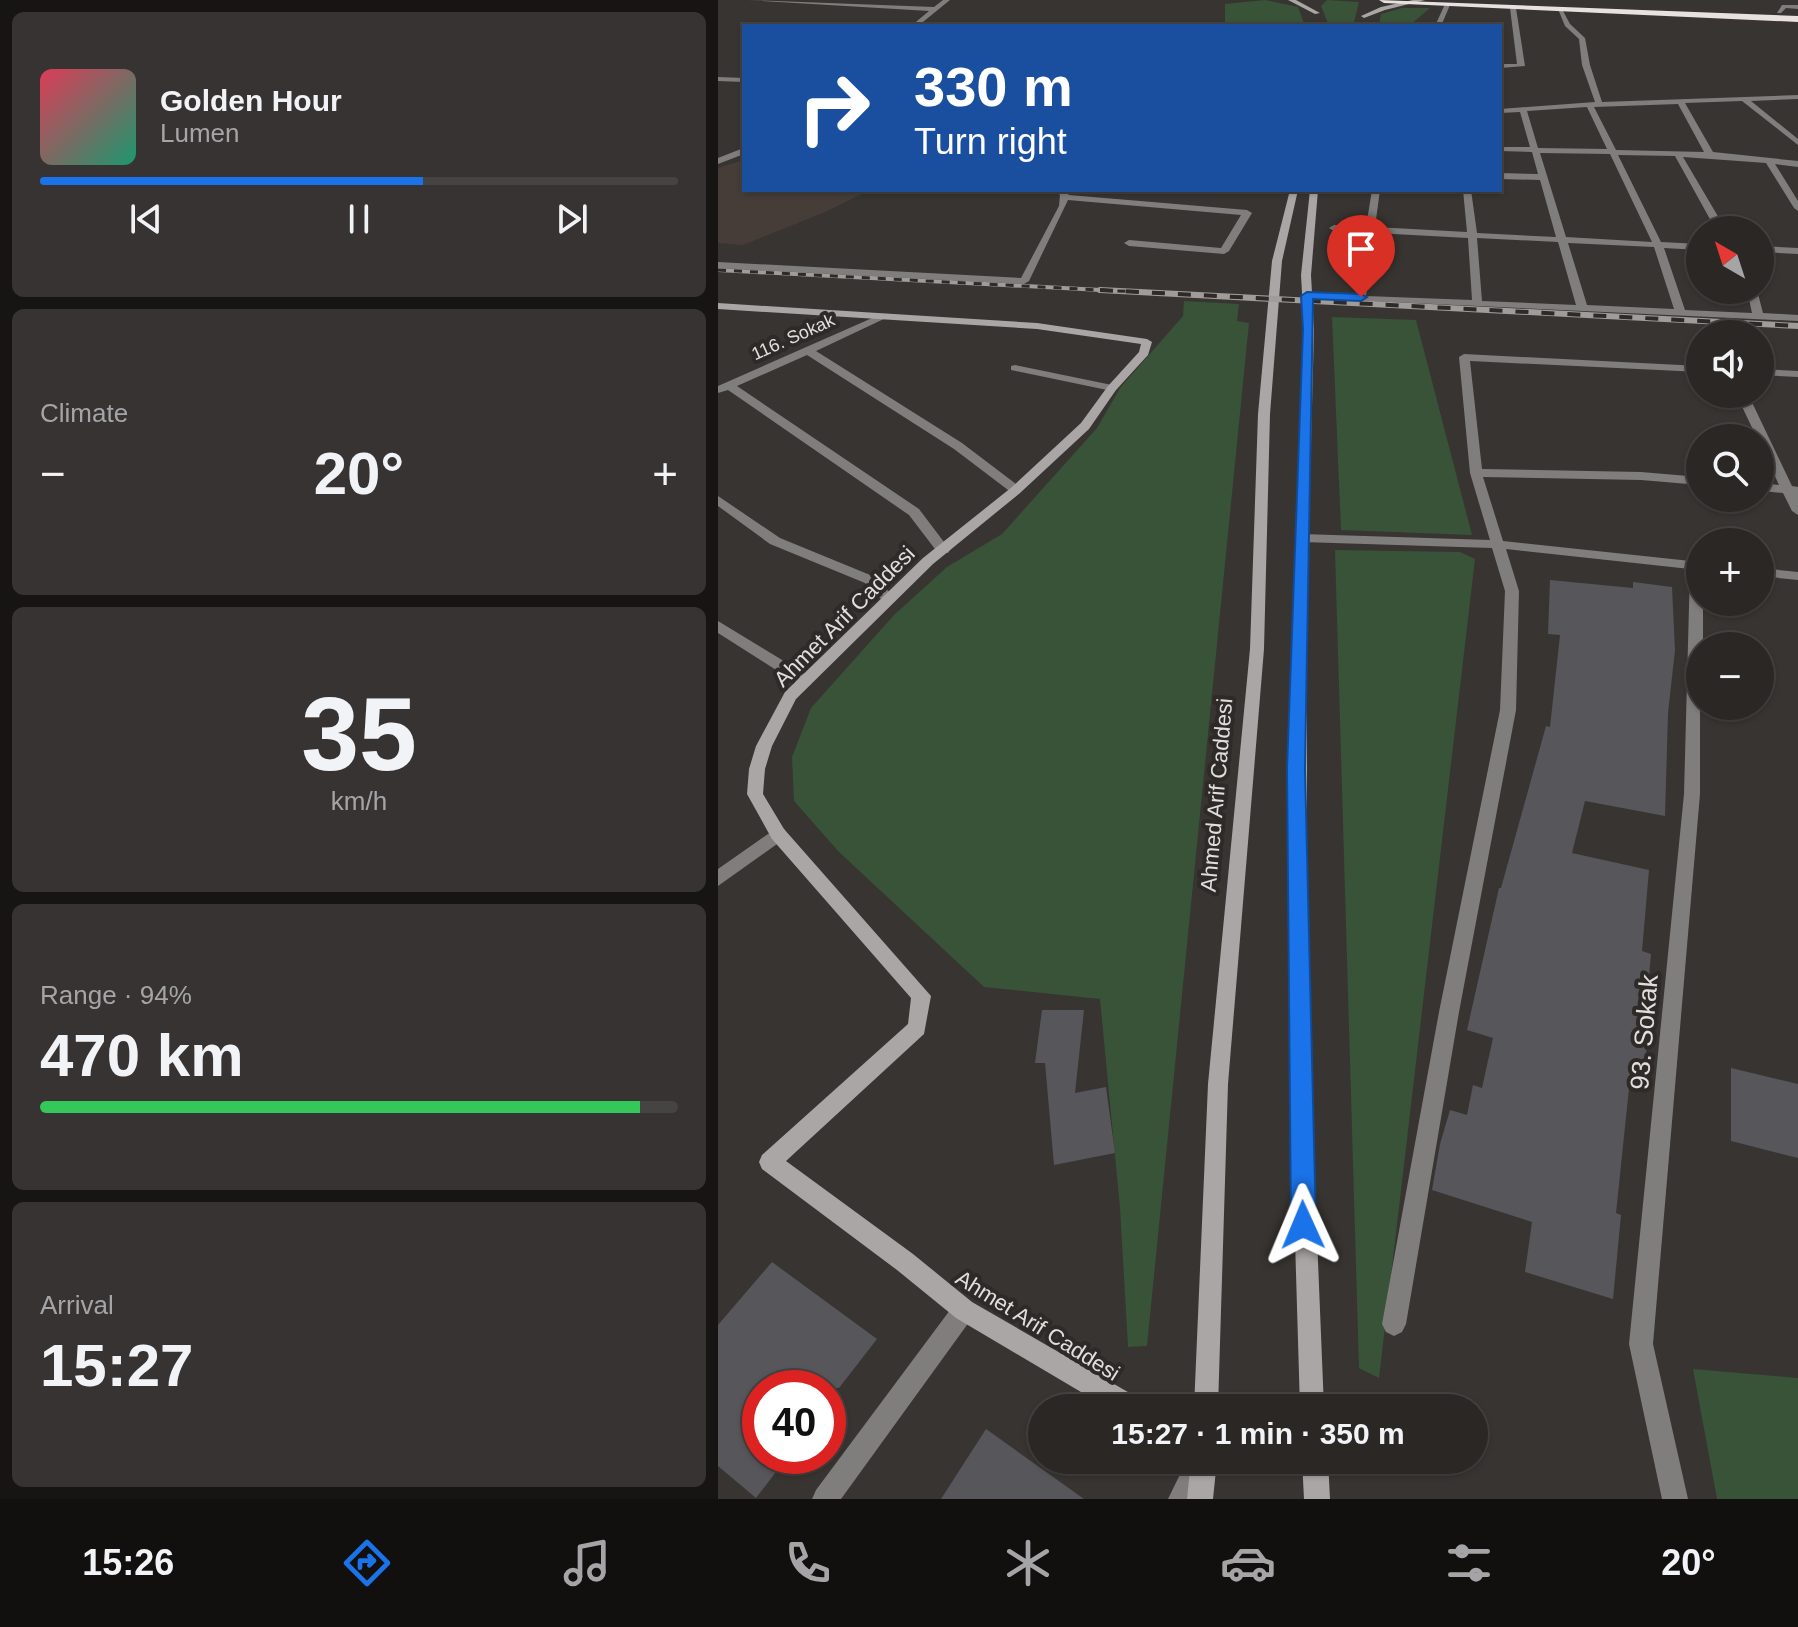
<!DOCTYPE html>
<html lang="en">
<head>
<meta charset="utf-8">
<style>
	body { margin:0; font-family:Arial,sans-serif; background:#363332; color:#f1f3f6; height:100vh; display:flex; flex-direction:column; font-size:30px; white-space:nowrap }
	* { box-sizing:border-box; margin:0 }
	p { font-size:26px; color:#a5a5a7 }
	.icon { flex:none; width:44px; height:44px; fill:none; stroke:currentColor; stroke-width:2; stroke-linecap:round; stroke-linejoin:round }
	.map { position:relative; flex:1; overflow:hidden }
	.drawer { display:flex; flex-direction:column; gap:12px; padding:12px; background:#171514; width:718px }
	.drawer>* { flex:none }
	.banner { position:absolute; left:24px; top:24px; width:760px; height:168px; border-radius:0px; box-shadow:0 2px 6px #0004,0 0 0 2px #464442; background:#1a4fa0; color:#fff; overflow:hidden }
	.needle { width:52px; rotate:321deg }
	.fabs { position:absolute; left:968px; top:216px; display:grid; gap:16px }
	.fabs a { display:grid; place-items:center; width:88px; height:88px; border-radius:50%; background:#2a2725; box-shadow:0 2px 6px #0004,0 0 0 2px #464442; font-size:40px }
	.speed { position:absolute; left:24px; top:1370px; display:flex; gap:16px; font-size:40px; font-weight:700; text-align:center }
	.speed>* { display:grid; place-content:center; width:104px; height:104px; border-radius:50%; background:#2a2725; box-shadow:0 2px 6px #0004,0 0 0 2px #464442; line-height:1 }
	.speed .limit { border:12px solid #d22; background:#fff; color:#111 }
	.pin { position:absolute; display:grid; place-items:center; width:68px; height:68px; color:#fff; margin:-82px -34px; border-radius:50% 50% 50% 0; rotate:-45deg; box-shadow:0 0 8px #0007 }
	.pin .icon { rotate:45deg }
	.me { position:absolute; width:88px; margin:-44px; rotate:359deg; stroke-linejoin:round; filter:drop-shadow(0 0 6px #0008) }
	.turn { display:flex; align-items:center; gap:28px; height:168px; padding:0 40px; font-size:36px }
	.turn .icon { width:104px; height:104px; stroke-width:2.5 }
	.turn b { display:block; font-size:56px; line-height:68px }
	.big { font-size:60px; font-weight:700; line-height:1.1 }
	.drawer .widget { flex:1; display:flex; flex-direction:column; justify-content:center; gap:12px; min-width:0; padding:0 28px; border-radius:12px; background:#363332 }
	.drawer .dial { align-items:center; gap:0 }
	.dial b { font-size:104px; line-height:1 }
	.song { display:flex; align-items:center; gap:24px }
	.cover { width:96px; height:96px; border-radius:12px; background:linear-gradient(135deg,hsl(350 70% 55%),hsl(160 70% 35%)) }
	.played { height:8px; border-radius:4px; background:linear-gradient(90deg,#1a73e8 60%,#464442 60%) }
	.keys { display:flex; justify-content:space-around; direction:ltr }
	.heat { display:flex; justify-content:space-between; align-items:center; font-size:44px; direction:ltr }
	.charge { height:12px; border-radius:6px; background:linear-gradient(90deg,#34c759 94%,#464442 0) }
	.trip { position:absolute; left:310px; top:1394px; width:460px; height:80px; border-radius:40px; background:#2a2725; box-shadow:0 2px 6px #0004,0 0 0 2px #464442; font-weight:700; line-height:80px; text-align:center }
	.dock { display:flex; height:128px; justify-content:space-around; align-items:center; background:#11100f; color:#a5a5a7 }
	.dock .icon { width:56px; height:56px }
	.dock .current { color:#1a73e8 }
	.dock b { font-size:36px; color:#f1f3f6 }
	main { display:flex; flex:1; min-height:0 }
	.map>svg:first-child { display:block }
	.built { fill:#473d38 }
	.green { fill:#385338 }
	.building { fill:#57565b }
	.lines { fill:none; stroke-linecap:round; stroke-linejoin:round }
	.street { fill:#807d7d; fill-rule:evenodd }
	.secondary { fill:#aaa6a5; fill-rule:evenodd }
	.highway { fill:#e8e1e0; fill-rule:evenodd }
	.rail-far1-casing { stroke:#9f9c9a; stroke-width:4 }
	.rail-casing { stroke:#9f9c9a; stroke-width:6 }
	.rail-far1 { stroke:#2e2a28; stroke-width:3; stroke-dasharray:8; stroke-linecap:butt }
	.rail { stroke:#2e2a28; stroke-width:4; stroke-dasharray:13; stroke-linecap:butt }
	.route { fill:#1a73e8; stroke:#114b97; stroke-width:2 }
	.labels { text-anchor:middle; stroke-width:8; stroke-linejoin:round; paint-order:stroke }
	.far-street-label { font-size:18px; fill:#e1dedd; stroke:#2e2a28 }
	.street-label { font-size:22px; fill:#e1dedd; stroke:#2e2a28 }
	.near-street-label { font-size:26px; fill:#e1dedd; stroke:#2e2a28 }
</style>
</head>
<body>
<main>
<section class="drawer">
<div class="widget">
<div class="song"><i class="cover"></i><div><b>Golden Hour</b><p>Lumen</p></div></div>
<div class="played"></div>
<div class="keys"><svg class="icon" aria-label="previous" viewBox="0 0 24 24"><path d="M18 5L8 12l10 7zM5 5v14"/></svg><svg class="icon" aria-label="pause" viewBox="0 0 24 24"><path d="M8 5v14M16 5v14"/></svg><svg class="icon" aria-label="next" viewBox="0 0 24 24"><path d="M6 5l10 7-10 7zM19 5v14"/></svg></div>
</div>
<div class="widget"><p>Climate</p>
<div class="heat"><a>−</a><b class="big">20°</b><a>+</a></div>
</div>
<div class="widget dial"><b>35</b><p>km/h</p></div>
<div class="widget"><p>Range · 94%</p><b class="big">470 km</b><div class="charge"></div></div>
<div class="widget"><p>Arrival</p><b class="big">15:27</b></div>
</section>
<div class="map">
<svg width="1080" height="1499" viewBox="0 0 1080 1499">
	<rect width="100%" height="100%" fill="#383431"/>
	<path class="built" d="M26 160V190H152L107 212 25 245 0 243V168Z"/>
	<path class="green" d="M547 0 580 7 587 26H507V4Z
		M609 0 641 2 635 26H611L603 6Z
		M684 8H712L691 26H661L663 14Z
		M466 301 521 304 519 321 531 323 429 1346 410 1347 402 1208 382 999 266 987 121 852 76 801 74 757 93 708 176 615 229 567 284 534 379 428 402 388 465 316Z
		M614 317 698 320 754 535 623 530Z
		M617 550 742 552 757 559 661 1378 641 1368Z
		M975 1369 1080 1378V1499H999Z"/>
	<path class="building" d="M832 580 915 588V582L954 587 957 650 950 713 947 816 867 801 854 853 931 870 924 951 933 954 926 1033 929 1034 927 1082 912 1079 898 1213 903 1215 895 1299 807 1272 814 1222 714 1190 722 1144 732 1110 749 1115 755 1085 764 1088 775 1038 749 1030 781 888H783L828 726 832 727 842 635 830 634Z
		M324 1010H366L357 1093 388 1087 397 1153 336 1165 327 1063H317Z
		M1013 1068 1080 1084V1158L1013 1141Z
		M54 1262 159 1339 121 1388H42V1456H70L38 1498 0 1466V1325Z
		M268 1429 366 1499H223Z"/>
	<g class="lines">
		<path class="street" d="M29 0 216 7 225 0H232L200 26H193L211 11Z
			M727 4 732 5 723 26H717Z
			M1064 5H1080V9L1068 8 1063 13H1059Z
			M795 6 798 8 807 66 782 68V64H799L792 8Z
			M840 9H844L852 24 867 38 872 65 884 102 1080 95V99L1033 101 1080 139V145L1024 101 967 103 995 152 1080 161V167L1057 164 1080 201V211L1076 208 1048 163 965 157 1008 230H998L957 156 900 155 943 242 982 244V250L946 248 967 310 1034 313 1029 290H1039L1045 313 1080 315V321L585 298V294L589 293 638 295 647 232 616 231 611 228 616 225 648 227 654 190H662L657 227 749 232 745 190H753L759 233 838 237 822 180 782 179V173L820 174 814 152 782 151V147H812L802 112 782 113V109L877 102 864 65 861 39 847 26ZM960 104 986 152 898 150 876 107ZM869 107 889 149 820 148 809 111ZM822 153 892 154 934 242 848 237ZM657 233 750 238 754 300 648 296ZM759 238 840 242 858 305 764 301ZM850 243 936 247 956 309 869 305Z
			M0 77 26 78V82L0 81Z
			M23 149H26V154L0 164V158Z
			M337 190H347L351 195 529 210 534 213 511 251 506 254 411 246 406 243 411 240 503 248 523 215 350 200 311 281 306 284 0 268V262L303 278 341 206 342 195Z
			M1042 246 1080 248V254L1042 252Z
			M161 315 170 317 98 351 244 443 302 487V493H294L236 449 89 355 19 386 201 509 232 550 230 553H220L191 515 10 390 0 393V386Z
			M746 354 982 366V372L752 361 764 469 923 472 982 477V485L923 480 765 477 785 541 982 562V602H985V646H982V794L935 1344 970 1499H944L911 1344 966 794 972 569 788 549 801 591 798 710 741 1012 688 1324 684 1332 676 1336 668 1332 664 1324 721 1012 782 710 787 591 774 548 584 542 577 538 584 534 772 540 752 473 741 357Z
			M297 365 394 385 400 388 394 391 293 370V366Z
			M1042 369 1080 371V377L1042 375Z
			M1018 394H1030L1074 486 1080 487V515L1074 511 1065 493 1042 491V483L1061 485 1042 444V438H1039Z
			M0 496 62 538 157 577 178 599 176 602H166L147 583 52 544 0 506Z
			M1042 568 1080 572V580L1042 576Z
			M0 621 92 677 95 681 92 685H82L0 633Z
			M60 827 66 829 69 834 66 839 0 886V869Z
			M246 1298 254 1302 258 1310 254 1318 123 1499H94L98 1490 238 1302Z
			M469 1460H496L477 1499H450Z"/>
		<path class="secondary" d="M570 0H578L602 13 597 14Z
			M695 0H707L667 10 646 18 643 16 663 7Z
			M572 190H580L564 261 552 414 546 649 510 1084 500 1408H476L490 1084 532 649 540 414 554 261Z
			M592 190H600L593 275 596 329 589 599V869L595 1139 606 1408H582L574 1139 571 869 575 599 586 329 583 275Z
			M0 303 319 323 429 339 434 342 430 355 398 390 371 429 302 493 215 564 78 699 54 746 47 769 45 794 66 829 213 996 206 1034 68 1161 195 1254 254 1302 422 1399 425 1408H390L238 1318 179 1270 44 1169 41 1162 44 1155 190 1024 193 998 54 839 29 794 31 769 38 746 67 692 205 558 294 487 363 423 390 386 421 352 423 344 319 329 0 309Z
			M473 1460H499L495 1499H469Z
			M584 1460H610L612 1499H586Z"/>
		<path class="highway" d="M661 0 1080 16V22L666 3Z"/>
		<defs>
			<path id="rail-far1" d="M0 270 420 292"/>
			<path id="rail" d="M382 290 1080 326"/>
		</defs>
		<use href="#rail-far1" class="rail-far1-casing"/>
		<use href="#rail" class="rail-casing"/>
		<use href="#rail-far1" class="rail-far1"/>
		<use href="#rail" class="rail"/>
	</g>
	<path class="route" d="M589 292 643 294 649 297 643 301 595 299 587 769 598 1225 594 1234 585 1238 576 1234 573 1225 569 769 585 329 583 296Z"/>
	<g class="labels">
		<g class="far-street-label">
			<text transform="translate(75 337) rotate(-24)" y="6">116. Sokak</text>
		</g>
		<g class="street-label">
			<text transform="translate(126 616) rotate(-45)" y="8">Ahmet Arif Caddesi</text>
			<text transform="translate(498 795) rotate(-85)" y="8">Ahmed Arif Caddesi</text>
			<text transform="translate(320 1325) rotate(32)" y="8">Ahmet Arif Caddesi</text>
		</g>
		<g class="near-street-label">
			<text transform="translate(926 1032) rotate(-85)" y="9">93. Sokak</text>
		</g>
	</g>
</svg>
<div class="fabs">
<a><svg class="needle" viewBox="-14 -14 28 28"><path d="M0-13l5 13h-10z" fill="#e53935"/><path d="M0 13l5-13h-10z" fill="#a5a5a7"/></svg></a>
<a><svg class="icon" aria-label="sound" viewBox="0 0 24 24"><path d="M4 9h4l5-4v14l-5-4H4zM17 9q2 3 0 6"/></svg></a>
<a><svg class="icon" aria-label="search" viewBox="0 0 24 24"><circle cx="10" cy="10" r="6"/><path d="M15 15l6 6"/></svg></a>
<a>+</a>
<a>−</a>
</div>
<div class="speed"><div class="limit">40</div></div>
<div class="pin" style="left:643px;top:297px;background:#d93025"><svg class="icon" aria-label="arrive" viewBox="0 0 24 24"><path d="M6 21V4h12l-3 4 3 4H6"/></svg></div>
<svg class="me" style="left:585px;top:1225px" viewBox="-20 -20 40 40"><path d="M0-17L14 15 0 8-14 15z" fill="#1a73e8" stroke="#fff" stroke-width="4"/></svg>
<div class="trip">15:27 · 1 min · 350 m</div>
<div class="banner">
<div class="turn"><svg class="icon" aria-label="right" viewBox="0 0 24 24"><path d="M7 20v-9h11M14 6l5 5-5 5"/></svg><div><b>330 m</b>Turn right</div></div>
</div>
</div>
</main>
<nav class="dock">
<b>15:26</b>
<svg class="icon current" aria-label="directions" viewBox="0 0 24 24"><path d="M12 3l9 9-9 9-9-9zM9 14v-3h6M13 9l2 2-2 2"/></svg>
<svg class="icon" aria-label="music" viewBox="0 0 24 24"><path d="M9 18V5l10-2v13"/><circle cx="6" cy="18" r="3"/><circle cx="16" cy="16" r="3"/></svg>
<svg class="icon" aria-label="phone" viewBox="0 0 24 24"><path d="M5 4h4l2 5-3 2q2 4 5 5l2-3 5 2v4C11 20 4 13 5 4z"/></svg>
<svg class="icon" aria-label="climate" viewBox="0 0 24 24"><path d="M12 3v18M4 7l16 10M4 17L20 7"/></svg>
<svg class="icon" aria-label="car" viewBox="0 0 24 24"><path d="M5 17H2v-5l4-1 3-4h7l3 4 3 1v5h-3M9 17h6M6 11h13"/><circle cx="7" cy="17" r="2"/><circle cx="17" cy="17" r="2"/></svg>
<svg class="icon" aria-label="filters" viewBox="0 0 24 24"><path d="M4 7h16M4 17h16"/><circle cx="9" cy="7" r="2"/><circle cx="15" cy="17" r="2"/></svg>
<b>20°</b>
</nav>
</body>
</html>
